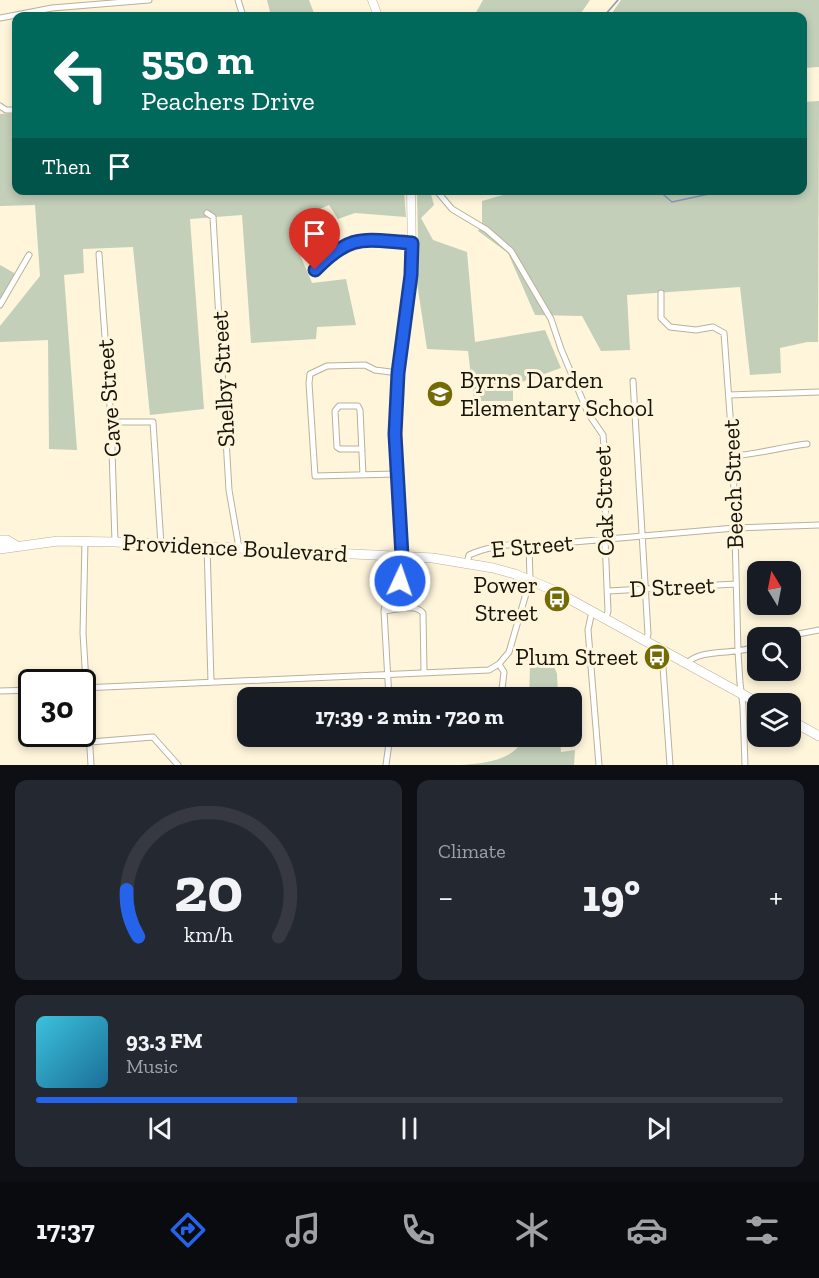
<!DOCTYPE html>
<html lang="en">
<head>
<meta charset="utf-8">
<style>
	body { margin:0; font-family:"Zilla Slab",serif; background:#242831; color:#f1f3f6; height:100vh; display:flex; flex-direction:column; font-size:22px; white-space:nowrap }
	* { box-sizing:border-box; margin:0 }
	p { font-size:20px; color:#9ea1a6 }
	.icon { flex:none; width:33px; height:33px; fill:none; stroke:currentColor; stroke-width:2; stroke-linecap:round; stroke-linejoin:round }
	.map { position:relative; height:765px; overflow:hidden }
	.panel { display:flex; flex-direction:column; gap:15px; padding:15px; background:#0d0f14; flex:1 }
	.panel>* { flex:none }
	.guide { position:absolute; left:12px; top:12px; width:795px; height:183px; border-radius:12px; box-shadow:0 3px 9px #0003; background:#00695c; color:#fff; overflow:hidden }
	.needle { width:39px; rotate:350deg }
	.buttons { position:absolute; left:747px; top:561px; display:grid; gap:12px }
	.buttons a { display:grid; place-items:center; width:54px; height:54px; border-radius:12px; background:#171b24; box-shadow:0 3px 9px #0003; font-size:30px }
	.speed { position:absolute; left:18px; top:669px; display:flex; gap:12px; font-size:30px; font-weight:700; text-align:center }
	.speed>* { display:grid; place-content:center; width:78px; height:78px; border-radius:50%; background:#171b24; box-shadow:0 3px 9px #0003; line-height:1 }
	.speed .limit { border:3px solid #111; border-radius:9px; background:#fff; color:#111 }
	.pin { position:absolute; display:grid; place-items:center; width:51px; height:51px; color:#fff; margin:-62px -26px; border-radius:50% 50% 50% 0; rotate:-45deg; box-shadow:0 0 6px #0007 }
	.pin .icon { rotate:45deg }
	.me { position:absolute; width:66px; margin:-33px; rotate:3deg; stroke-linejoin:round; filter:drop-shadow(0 0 4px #0008) }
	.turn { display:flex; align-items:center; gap:21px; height:126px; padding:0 30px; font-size:27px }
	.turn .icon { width:78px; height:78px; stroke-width:2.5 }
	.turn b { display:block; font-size:42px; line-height:51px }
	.then { display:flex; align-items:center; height:57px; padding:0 30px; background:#0003; gap:12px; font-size:22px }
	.big { font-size:45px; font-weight:700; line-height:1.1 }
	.panel .widget { flex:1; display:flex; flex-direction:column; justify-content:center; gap:9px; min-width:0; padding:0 21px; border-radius:12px; background:#242831 }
	.panel .dial { align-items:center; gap:0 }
	.dial svg { height:156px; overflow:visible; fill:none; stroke:#363941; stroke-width:7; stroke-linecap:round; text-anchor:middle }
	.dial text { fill:#f1f3f6; stroke:none }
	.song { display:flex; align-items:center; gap:18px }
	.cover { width:72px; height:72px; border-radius:9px; background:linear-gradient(135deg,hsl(190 70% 55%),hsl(200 70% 35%)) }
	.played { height:6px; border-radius:3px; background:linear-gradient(90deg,#2563eb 35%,#363941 35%) }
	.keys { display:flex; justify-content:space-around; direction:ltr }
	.heat { display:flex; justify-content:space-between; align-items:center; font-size:33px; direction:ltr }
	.panel .tiles { flex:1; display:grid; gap:15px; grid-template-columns:1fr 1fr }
	.widget:last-child { grid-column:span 2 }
	.trip { position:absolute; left:237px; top:687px; width:345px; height:60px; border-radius:12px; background:#171b24; box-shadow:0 3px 9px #0003; font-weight:700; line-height:60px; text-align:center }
	.tab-bar { display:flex; height:96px; justify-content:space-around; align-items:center; background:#090b0e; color:#9ea1a6 }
	.tab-bar .icon { width:42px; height:42px }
	.tab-bar .current { color:#2563eb }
	.tab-bar b { font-size:27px; color:#f1f3f6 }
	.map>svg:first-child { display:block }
	.green { fill:#c3cfb9 }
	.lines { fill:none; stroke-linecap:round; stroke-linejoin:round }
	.stream { stroke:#879bb8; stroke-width:1.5 }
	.street-casing { stroke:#bab199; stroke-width:7 }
	.primary-casing { stroke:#bab199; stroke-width:9 }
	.highway-casing { stroke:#bab199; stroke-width:10 }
	.street { stroke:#fff; stroke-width:5 }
	.primary { stroke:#fff; stroke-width:8 }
	.highway { stroke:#fff; stroke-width:9 }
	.route-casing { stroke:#184099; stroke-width:15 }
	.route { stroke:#2563eb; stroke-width:10 }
	.labels { text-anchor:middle; stroke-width:6; stroke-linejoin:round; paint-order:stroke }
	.street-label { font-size:24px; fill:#16130a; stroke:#fef5db }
	.poi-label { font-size:24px; fill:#16130a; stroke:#fef5db; text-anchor:end }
</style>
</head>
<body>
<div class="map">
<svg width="819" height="765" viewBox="0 0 819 765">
	<rect width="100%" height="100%" fill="#fef5db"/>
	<path class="green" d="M267 0H309L315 16H271Z
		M483 0H590L579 16H474Z
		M621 0H819V67L803 68 802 16H610Z
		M819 101 818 342H807L780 348 781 373 750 375 740 287 627 295 630 350 601 351 582 316 535 315 508 253 478 231 482 224V201L510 193 509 191 802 190 803 102Z
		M16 113V190L404 191 406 217 355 213 338 219 329 205 313 212 324 229 296 245 312 283 346 279 356 325 317 327 316 339 251 343 242 215 190 219 204 409 150 415 133 247 83 249 84 273 64 275 77 450 49 449 48 340 0 342V326L40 276 35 205 0 206V114Z
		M417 191H430L434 205 421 218 433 240 467 252 475 342 545 330 561 368 513 385V401H474L468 351 427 349 416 276 418 242Z
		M0 265 16 274 0 299Z
		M542 661 554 666 557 674 558 697H529L530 667Z
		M523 737H560L561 752 575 750 574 765H460C480 764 517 761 523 737Z"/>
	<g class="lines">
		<path class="stream" d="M604 16 618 0
			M658 190 672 202 718 192"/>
		<defs>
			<path id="street" d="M238 0 243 16
				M0 18 52 8 149 0
				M0 106 6 110H16
				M436 190 452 209 487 230 511 251 551 319 561 349 588 413 603 435 606 472 605 539 608 611 606 618
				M207 213 213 217 229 490 239 548
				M99 254 111 420 115 542
				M315 270C352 231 363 240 412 243
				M661 293V318L670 327 696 330 713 327 724 333 733 456 738 651 740 683 743 706 745 765
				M0 305 29 255
				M633 381 648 634 646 641
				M729 395 819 392
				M111 422H153L161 545
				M362 449H340L337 447 335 411 339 406H358L360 410 363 475
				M733 456C759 454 782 447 807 444
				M396 474 315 476 309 383 310 374 327 366 365 365 375 370 398 373
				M85 541 83 633 91 765
				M207 546 211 682
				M467 563 469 555C489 546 518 542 539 545L735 528 819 525
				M608 591 736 584
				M384 611C396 610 415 603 423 613L424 672
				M592 611 588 630 599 765
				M778 638 819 630
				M667 653 663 667 670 765
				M499 664 504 672 501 698
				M686 664C702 647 736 656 758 646
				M82 688 489 670 499 664 509 652 530 580 529 544
				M0 691 32 690
				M389 698 384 611 386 601 400 581 402 556
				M90 742 153 737 178 765
				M386 765 390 736"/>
			<path id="primary" d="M372 0 378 16
				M402 556 395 434 398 373 412 259 411 190"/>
			<path id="highway" d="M0 540H7L17 546
				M0 549 58 541 115 542 433 558 493 568 515 574 553 590 760 704
				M790 720 819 736"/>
		</defs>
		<use href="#street" class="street-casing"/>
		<use href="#primary" class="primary-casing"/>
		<use href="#highway" class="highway-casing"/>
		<use href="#street" class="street"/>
		<use href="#primary" class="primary"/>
		<use href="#highway" class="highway"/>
	</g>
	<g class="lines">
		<defs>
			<path id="route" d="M315 270C352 232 364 240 412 243L411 275 398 373 395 434 402 556 400 581"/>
		</defs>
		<use href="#route" class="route-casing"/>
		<use href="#route" class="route"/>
	</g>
	<defs>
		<symbol id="school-disc" viewBox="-11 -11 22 22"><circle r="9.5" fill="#756b04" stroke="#fef5db"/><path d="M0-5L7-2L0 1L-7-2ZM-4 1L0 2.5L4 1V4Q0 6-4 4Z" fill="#fff"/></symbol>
		<symbol id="bus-disc" viewBox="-11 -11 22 22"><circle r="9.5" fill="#756b04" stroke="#fef5db"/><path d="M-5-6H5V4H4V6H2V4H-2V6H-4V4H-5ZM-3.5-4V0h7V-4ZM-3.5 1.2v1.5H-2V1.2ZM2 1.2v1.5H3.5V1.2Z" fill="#fff"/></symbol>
	</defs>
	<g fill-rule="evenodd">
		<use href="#school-disc" x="425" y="379" width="30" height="30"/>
		<use href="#bus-disc" x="542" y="584" width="30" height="30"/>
		<use href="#bus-disc" x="642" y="642" width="30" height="30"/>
	</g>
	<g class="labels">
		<g class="street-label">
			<text transform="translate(223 379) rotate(-93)" y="8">Shelby Street</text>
			<text transform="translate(109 398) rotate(-94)" y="8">Cave Street</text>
			<text transform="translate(733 484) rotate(-92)" y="8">Beech Street</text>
			<text transform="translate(604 501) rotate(-92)" y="8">Oak Street</text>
			<text transform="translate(532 546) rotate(-5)" y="8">E Street</text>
			<text transform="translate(235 548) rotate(3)" y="8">Providence Boulevard</text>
			<text transform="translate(672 587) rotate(-3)" y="8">D Street</text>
		</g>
		<g class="poi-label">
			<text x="460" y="388" text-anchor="start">Byrns Darden<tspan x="460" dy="28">Elementary School</tspan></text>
			<text x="538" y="593">Power<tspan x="538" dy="28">Street</tspan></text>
			<text x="638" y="665">Plum Street</text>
		</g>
	</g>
</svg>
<div class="buttons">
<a><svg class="needle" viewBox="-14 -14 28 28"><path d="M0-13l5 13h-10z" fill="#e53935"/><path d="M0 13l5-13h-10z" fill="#9ea1a6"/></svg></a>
<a><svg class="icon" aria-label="search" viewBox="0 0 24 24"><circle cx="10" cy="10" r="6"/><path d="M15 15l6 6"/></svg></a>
<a><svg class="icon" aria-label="layers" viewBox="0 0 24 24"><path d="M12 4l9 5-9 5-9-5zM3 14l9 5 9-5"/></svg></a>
</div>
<div class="speed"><div class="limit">30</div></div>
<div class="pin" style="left:315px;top:270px;background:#d93025"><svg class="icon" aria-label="arrive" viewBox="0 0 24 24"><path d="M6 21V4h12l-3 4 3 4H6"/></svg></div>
<svg class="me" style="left:400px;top:581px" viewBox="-20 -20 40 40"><circle r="17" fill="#2563eb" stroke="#fff" stroke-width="3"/><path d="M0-11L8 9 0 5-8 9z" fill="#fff"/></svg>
<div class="trip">17:39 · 2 min · 720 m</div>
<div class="guide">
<div class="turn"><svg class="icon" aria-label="left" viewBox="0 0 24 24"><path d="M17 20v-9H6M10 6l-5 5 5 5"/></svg><div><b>550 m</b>Peachers Drive</div></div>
<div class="then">Then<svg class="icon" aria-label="arrive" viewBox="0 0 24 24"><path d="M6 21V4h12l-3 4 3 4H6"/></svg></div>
</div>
</div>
<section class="panel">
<div class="tiles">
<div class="widget dial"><svg viewBox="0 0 100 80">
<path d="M14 69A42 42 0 1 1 86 69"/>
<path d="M14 69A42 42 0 0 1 8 45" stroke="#2563eb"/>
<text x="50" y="56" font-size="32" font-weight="700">20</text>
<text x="50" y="72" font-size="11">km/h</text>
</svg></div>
<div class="widget"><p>Climate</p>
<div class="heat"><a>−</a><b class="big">19°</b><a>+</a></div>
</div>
<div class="widget">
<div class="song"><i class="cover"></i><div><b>93.3 FM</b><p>Music</p></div></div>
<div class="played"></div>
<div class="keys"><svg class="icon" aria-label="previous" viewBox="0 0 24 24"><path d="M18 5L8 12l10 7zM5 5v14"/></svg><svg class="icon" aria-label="pause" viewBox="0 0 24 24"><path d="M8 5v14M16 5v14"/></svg><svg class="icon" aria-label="next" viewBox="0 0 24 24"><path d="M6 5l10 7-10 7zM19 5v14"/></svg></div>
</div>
</div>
</section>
<nav class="tab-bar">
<b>17:37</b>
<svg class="icon current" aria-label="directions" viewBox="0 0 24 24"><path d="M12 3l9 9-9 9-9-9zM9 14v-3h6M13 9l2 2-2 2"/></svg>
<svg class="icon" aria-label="music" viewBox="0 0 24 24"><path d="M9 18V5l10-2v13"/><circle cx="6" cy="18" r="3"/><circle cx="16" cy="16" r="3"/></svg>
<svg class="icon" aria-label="phone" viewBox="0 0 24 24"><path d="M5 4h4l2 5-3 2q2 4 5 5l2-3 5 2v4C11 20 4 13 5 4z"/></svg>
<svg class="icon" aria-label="climate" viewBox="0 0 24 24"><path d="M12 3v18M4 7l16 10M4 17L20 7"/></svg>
<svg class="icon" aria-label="car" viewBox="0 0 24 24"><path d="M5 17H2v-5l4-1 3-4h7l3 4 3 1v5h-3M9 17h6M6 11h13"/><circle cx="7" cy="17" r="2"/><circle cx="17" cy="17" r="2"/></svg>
<svg class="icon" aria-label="filters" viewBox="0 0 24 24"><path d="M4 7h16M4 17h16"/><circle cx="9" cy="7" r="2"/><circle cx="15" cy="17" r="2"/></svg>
</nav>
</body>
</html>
